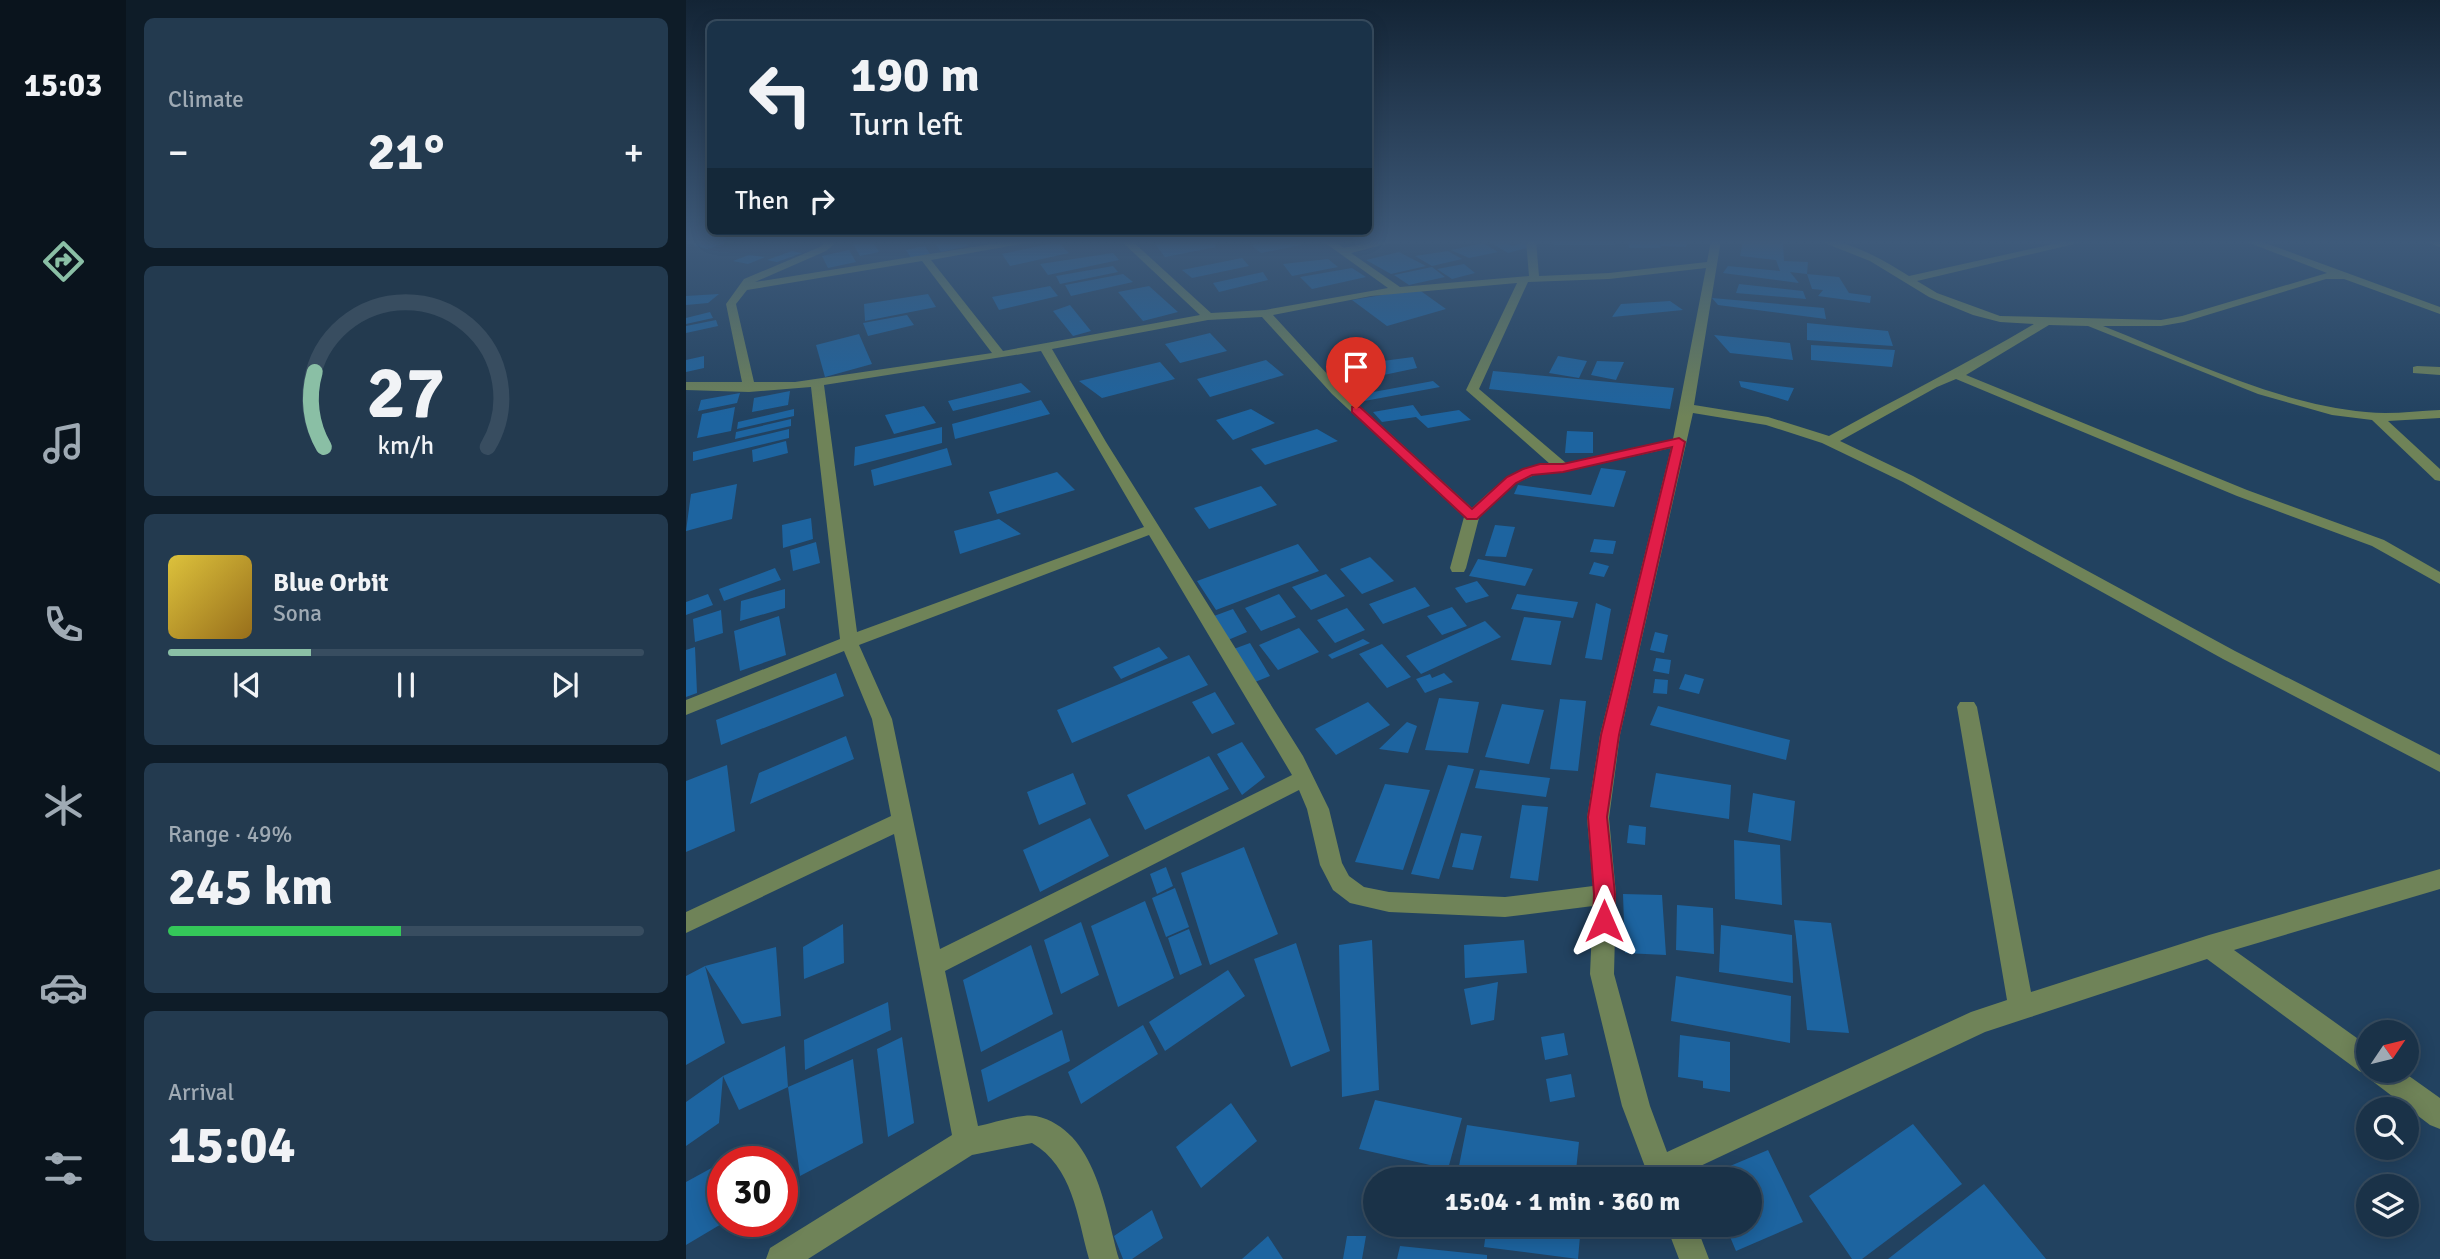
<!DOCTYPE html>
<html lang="en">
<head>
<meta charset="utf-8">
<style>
	body { margin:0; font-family:Signika,sans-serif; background:#233a4f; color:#f1f3f6; height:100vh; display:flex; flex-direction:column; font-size:26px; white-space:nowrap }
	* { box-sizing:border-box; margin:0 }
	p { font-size:23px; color:#9faab4 }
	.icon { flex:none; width:38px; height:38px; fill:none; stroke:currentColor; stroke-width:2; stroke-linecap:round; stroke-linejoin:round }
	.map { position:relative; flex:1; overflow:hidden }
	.drawer { display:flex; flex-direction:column; gap:18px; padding:18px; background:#0e1c28; width:560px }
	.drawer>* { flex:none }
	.banner { position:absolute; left:21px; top:21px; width:665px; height:214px; border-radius:10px; box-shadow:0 4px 18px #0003,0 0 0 2px #384d60; background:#1a3248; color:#f1f3f6; overflow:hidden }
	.needle { width:46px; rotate:55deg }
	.fabs { position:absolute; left:1670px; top:1020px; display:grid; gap:14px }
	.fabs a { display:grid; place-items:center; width:63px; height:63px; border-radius:50%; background:#1a3248; box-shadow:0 4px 18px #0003,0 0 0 2px #384d60; font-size:35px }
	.speed { position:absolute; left:21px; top:1146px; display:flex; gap:14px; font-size:35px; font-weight:700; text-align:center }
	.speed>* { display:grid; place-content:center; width:91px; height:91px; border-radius:50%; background:#1a3248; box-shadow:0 4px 18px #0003,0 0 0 2px #384d60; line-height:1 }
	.speed .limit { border:10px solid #d22; background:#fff; color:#111 }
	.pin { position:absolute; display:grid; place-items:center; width:60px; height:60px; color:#fff; margin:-72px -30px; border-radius:50% 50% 50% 0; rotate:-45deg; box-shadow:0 0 7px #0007 }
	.pin .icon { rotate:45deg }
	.me { position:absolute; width:77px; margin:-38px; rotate:0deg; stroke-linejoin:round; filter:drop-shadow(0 0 5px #0008) }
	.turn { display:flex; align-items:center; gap:24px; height:147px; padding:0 28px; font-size:32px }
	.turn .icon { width:91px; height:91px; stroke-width:2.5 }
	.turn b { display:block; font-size:49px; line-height:60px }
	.then { display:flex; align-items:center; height:66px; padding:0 28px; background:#0003; gap:14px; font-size:26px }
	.big { font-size:52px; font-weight:800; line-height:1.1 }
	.drawer .tile { flex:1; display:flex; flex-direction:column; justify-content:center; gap:10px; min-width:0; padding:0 24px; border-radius:10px; background:#233a4f }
	.drawer .dial { align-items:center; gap:0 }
	.dial svg { height:182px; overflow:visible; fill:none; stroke:#384d60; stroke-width:7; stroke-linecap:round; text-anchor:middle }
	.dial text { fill:#f1f3f6; stroke:none }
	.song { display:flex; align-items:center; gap:21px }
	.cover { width:84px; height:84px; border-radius:10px; background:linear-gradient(135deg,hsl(50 70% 55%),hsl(40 70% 35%)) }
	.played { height:7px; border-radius:4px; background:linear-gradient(90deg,#8abfa5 30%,#384d60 30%) }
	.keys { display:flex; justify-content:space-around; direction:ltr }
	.heat { display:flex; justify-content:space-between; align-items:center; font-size:38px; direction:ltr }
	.charge { height:10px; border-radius:5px; background:linear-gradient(90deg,#34c759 49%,#384d60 0) }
	.trip { position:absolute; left:677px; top:1167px; width:399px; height:70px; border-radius:35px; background:#1a3248; box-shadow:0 4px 18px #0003,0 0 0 2px #384d60; font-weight:800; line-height:70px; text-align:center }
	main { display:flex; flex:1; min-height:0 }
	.tabs { display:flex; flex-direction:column; width:126px; justify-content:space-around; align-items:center; background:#0a141d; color:#9faab4 }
	.tabs .icon { width:49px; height:49px }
	.tabs .active { color:#8abfa5 }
	.tabs b { font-size:32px; color:#f1f3f6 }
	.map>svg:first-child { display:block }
	.building { fill:#1d64a0 }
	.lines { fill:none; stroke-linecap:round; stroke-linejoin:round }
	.minor { fill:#6f8358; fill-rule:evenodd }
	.route { fill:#e11d48; stroke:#92132f; stroke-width:2 }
</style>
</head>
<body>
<main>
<nav class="tabs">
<b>15:03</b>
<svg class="icon active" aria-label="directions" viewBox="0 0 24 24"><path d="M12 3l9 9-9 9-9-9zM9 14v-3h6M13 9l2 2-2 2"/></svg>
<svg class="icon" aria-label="music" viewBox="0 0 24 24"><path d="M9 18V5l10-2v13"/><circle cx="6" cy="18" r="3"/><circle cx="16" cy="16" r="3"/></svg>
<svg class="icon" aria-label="phone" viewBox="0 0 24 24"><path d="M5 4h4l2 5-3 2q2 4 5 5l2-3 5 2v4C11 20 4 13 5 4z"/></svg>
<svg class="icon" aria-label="climate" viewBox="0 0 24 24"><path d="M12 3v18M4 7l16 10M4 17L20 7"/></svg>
<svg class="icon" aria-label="car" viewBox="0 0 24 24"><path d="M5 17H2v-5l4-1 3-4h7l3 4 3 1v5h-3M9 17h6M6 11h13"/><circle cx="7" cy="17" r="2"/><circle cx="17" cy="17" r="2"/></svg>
<svg class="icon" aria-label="filters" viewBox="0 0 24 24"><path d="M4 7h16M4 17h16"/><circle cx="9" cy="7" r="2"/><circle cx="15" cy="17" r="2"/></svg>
</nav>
<section class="drawer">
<div class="tile"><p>Climate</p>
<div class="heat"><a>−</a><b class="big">21°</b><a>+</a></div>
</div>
<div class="tile dial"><svg viewBox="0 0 100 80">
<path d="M14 69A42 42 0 1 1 86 69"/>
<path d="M14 69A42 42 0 0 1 10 36" stroke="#8abfa5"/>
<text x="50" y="56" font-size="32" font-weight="700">27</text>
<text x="50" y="72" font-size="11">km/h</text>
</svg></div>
<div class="tile">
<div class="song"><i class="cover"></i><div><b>Blue Orbit</b><p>Sona</p></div></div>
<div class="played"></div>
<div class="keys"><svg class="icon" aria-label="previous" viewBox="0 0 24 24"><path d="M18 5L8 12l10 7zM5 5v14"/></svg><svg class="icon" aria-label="pause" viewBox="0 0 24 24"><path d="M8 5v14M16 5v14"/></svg><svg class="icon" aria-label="next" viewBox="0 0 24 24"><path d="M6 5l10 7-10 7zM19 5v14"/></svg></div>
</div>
<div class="tile"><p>Range · 49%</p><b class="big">245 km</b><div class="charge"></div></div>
<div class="tile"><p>Arrival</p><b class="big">15:04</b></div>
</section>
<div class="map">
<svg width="1754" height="1259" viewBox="0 0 1754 1259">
	<rect width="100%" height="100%" fill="#224260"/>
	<path class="building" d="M20 240H45V241L21 249 7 245Z
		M264 240H277L282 246 255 252 249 243Z
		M496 240H526L530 247 479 257 469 244Z
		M586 240H609L615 245 575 253 565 245Z
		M800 240H816L826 246 837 243 844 247 822 253Z
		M869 240H927L929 245H868Z
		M942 240H970L974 246 976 240H1001L1000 247 974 246 975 248H943Z
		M186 241 193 252 174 256 167 244Z
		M1057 241 1097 243 1098 261 1122 262 1121 274 1153 277 1163 293 1185 296 1184 303 1132 296 1137 290 1126 289 1121 274 1104 272 1113 283 1037 273 1042 266 1094 271 1090 260 1054 256Z
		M372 242 383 253 324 266 316 254Z
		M797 243 812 252 783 258 765 250Z
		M239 246 244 254 225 258 220 250Z
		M163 250 170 262 142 268 136 256Z
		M106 251 116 253 91 262 81 260Z
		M762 251 776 259 746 266 729 256Z
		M713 252 740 266 705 274 680 260Z
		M427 253 433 260 362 275 354 264Z
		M63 255 79 257 62 264 47 261Z
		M556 258 563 266 506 278 496 270Z
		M642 259 652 267 606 276 597 264Z
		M778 264 789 273 766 279 751 269Z
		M427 266 432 272 374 284 370 276Z
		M746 267 759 277 723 285 708 275Z
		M666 268 680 277 626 289 614 277Z
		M577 272 582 280 533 292 527 283Z
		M437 274 447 282 385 296 379 285Z
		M1053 284 1117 291 1120 299 1050 293Z
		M364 286 372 296 313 310 306 297Z
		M463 286 492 312 457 321 432 292Z
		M732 289 760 309 701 326 666 300Z
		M33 294 22 303 0 305V296Z
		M242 294 250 307 179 321 178 304Z
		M1026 298 1138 308 1140 319 1032 305Z
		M984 301 997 310 926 317 935 304Z
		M384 305 405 331 387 336 367 311Z
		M24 312 27 318 0 324V318Z
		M221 315 228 325 182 336 177 323Z
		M30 320 32 326 0 333V326Z
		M1121 323 1202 331 1207 346 1121 340Z
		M524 333 541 351 494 363 479 344Z
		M173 334 186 364 139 377 130 345Z
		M1028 335 1104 343 1107 360 1044 353Z
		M1125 345 1209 350 1206 367 1125 360Z
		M18 356V368L0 372V360Z
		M872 356 901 361 893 378 863 373Z
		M727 357 731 368 669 381 659 366Z
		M580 360 598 375 524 397 511 379Z
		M911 361 938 362 930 380 905 375Z
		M474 362 489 379 416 398 393 381Z
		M807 371 988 388 984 409 803 389Z
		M747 381 754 387 673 402 671 395Z
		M1053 381 1108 388 1102 401 1055 387Z
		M335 383 345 392 267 411 262 401Z
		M104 391 102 405 66 412 68 398Z
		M54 393 51 403 12 411 15 400Z
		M355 400 364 414 269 439 266 424Z
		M727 405 735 416 773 410 785 420 742 428 730 417 696 422 687 412Z
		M238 406 250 423 208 434 199 415Z
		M49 407 45 431 11 438 16 414Z
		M108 409V416L51 429 52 422Z
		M565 409 589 423 547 440 530 420Z
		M105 419V426L49 439 50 432Z
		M256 427V443L168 466 169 447Z
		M103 429V438L7 461V452Z
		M631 429 652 441 579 465 565 449Z
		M881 431 907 432V453H879Z
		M100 441 102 453 67 462 66 450Z
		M261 448 266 465 188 486 185 470Z
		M915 468 940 471 928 507 828 494 832 485 905 495Z
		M371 472 389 490 311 514 303 492Z
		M51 484 46 519 0 531 5 494Z
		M575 486 591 505 523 529 508 508Z
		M125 518 127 539 97 548 96 525Z
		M313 519 335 534 274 554 268 531Z
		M809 525 829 527 820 557 799 556Z
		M908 539 930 541 927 554 904 552Z
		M130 542 134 563 107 571 104 550Z
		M612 544 633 571 530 610 511 581Z
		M684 557 708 581 676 594 654 569Z
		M792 559 847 569 839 586 783 576Z
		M908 562 923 566 918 577 903 574Z
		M89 568 95 580 38 601 33 589Z
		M640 574 659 596 625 610 606 587Z
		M791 581 803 596 780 603 769 588Z
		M729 587 744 606 697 624 683 604Z
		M99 589V608L54 621 55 601Z
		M22 594 27 605 0 615V602Z
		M593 594 610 617 575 631 559 608Z
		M831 594 892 602 887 618 825 609Z
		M910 603 925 609 916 660 899 658Z
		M766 607 781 626 756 635 741 616Z
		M661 608 679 630 649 643 631 620Z
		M547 609 561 632 542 640 528 616Z
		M35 610 37 633 9 642 7 619Z
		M93 616 100 655 54 671 48 631Z
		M838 617 875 621 865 665 825 660Z
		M799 621 815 637 735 674 720 656Z
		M613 628 633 652 592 670 573 645Z
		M969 632 982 635 978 653 964 650Z
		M677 639 684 643 646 659 642 655Z
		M564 643 584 676 564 684 545 650Z
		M696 644 725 677 701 688 673 654Z
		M9 647 11 693 0 697V650Z
		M473 647 482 658 435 679 427 667Z
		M503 655 522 685 386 743 371 710Z
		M970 658 985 660 983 674 967 671Z
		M150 673 158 696 35 745 30 720Z
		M758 673 767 682 739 693 730 679 744 674 746 678Z
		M999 674 1018 679 1013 694 993 689Z
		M969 679 982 680 981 694 967 693Z
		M529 692 549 724 526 734 506 702Z
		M753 698 793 702 782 753 739 750Z
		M874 699 900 701 892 771 864 769Z
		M682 702 704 725 650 755 629 729Z
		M816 704 858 710 843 764 799 757Z
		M972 706 1104 740 1100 760 964 725Z
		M721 722 731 726 722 753 693 749Z
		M160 736 168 759 64 804 73 773Z
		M556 742 579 777 556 795 531 754Z
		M523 756 543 789 459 830 441 795Z
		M41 765 49 831 0 852V781Z
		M762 765 788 769 753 879 725 874Z
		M794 770 864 778 860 797 789 788Z
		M387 773 400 804 353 825 341 792Z
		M970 773 1045 785 1043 819 964 807Z
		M699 784 744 790 717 870 669 862Z
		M1067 793 1109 801 1105 841 1062 832Z
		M836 805 862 807 852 881 824 878Z
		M404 818 423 856 354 892 337 850Z
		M943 825 960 827 959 845 941 843Z
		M775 833 796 836 787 870 766 867Z
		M1048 840 1094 845 1096 905 1049 899Z
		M558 847 592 934 524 965 495 873Z
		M480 867 487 886 471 894 464 874Z
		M489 888 503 927 480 937 466 898Z
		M937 894 976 895 980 955 939 953Z
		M459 901 488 978 432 1007 405 926Z
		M991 905 1027 908 1028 954 990 950Z
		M1108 920 1145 923 1163 1033 1121 1030Z
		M395 922 413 975 375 994 358 940Z
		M157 924 158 963 118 979 117 947Z
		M1035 925 1106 935 1107 983 1033 972Z
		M503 929 516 965 494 975 482 938Z
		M686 940 693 1090 656 1097 653 945Z
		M838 940 841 973 779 978 778 945Z
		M610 943 644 1051 605 1067 568 959Z
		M345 945 367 1014 295 1052 277 980Z
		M90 947 95 1016 56 1024 19 966Z
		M19 966 39 1043 0 1065V976Z
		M542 970 559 996 479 1051 463 1022Z
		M990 976 1105 996 1104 1043 985 1021Z
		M812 982 808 1020 785 1025 778 989Z
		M202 1002 205 1030 119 1070 118 1040Z
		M457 1025 472 1054 395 1104 382 1072Z
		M376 1030 384 1061 302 1102 295 1070Z
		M878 1033 882 1055 859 1060 855 1037Z
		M994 1035 1044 1042V1092L1017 1088V1081L992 1077Z
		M216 1037 228 1123 202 1137 191 1049Z
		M99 1046 102 1087 53 1110 37 1076Z
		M167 1059 177 1143 114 1176 102 1087Z
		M885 1074 889 1097 864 1102 860 1079Z
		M37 1076 33 1123 0 1146V1102Z
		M689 1100 776 1118 762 1169 673 1149Z
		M545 1103 571 1141 515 1188 490 1147Z
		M1227 1124 1276 1184 1176 1259H1166L1123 1196Z
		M781 1125 893 1142 889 1180H830L772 1171Z
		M1082 1150 1117 1222 1050 1251 1039 1225H1064V1180H1020L1018 1177Z
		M42 1159V1162H37V1223L0 1245V1182Z
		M1298 1184 1360 1259H1202Z
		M466 1210 477 1238 446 1259H437L428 1236Z
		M801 1225H895L892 1259 798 1247Z
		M582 1236 597 1259H556Z
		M661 1236H680L676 1259H657Z
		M714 1246 801 1255V1259H711Z"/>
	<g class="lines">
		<path class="minor" d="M135 240H145L148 244 140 251 69 282 331 240H357L245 260 317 351 514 315 434 240H445L525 313 579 310 702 288 635 240H647L658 248 694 240H715L665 253 714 287 843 276 840 240H850L853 276 923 273 1021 262 1025 240H1035L1008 405 1082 417 1143 436C1211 398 1281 364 1348 324L1314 322 1287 315 1243 297 1184 261 1131 240C1165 240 1195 259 1223 276L1385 240H1405L1231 281 1251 293 1314 316 1475 320 1496 316 1641 273 1556 240H1571L1754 307V314L1658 279H1640L1498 322 1475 326H1417C1501 359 1588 403 1680 412 1704 415 1729 411 1754 410V418L1702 421 1754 469V481L1749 480 1686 420 1646 415 1572 394 1402 326 1363 325 1280 375 1561 490 1698 540 1754 572V584L1686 546 1551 496 1270 379 1251 387 1154 441 1227 476 1549 651 1754 755V772L1537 659 1217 482 1136 443 1080 425 1007 413 934 735 923 818 930 894 928 974 964 1106 981 1152 1285 1012 1321 1000 1271 707 1274 702H1288L1291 707 1345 992 1523 935 1754 869V889L1548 950 1682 1046V1071H1716L1754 1098V1129L1744 1125 1685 1080 1682 1075 1673 1071 1521 959 1299 1032 991 1177 992 1180H964L936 1106 904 974 907 906 819 917 703 912 664 903 647 890 634 865 621 809 613 790 259 971 292 1126C306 1123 337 1113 350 1116 410 1130 419 1210 433 1259H403C391 1216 387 1167 346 1143L286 1155 122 1259H80L84 1248 266 1135 208 834 0 933V912L205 816 186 719 158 651 0 715V700L154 639 125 387 63 392 0 390V382H56L40 304 58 279 134 247 138 244ZM236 261 306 353 109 382H68L50 304 61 290ZM1020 268 987 439 880 463 793 389 842 282 923 279ZM831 283 780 390 864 464C831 464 809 487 786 508L654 388 587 315 685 296ZM576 317 646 394 778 517 764 568 766 572H778L780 568 793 518 830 483 856 472H877L985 448 914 735 901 818 907 886 819 897 703 892 678 887 663 876 656 863 643 809 617 756 420 442 366 349 522 320ZM355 351 458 527 171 632 138 385ZM463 535 606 775 254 949 206 719 173 645Z
			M1739 240 1754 241V247L1741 242Z
			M1731 366 1754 367V375L1727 373V367Z
			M980 1225H1010L1023 1259H993Z"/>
	</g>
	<linearGradient id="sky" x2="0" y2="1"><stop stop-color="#132435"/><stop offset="0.58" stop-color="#3e5a7a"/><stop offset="1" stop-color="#3e5a7a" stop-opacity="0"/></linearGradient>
	<rect width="1754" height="417" fill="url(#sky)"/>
	<path class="route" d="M666 407H674L786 509 821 477 837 469 854 464H877L993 438 999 442 933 735 921 817 929 894 928 921 925 928 918 931 910 928 907 921 908 894 902 817 915 735 986 447 877 472 846 475 830 483 791 519H781L666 412Z"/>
</svg>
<div class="fabs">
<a><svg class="needle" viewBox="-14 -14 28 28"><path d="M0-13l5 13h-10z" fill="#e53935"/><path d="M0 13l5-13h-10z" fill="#9faab4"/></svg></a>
<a><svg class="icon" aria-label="search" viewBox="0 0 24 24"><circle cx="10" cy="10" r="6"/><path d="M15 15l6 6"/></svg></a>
<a><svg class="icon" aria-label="layers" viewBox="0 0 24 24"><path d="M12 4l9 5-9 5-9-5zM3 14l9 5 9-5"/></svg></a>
</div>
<div class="speed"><div class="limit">30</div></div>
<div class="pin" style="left:670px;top:409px;background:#d93025"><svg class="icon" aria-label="arrive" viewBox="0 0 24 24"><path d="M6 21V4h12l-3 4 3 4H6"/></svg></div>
<svg class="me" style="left:918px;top:921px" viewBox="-20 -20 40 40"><path d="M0-17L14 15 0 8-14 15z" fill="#e11d48" stroke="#fff" stroke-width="4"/></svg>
<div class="trip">15:04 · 1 min · 360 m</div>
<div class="banner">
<div class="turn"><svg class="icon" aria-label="left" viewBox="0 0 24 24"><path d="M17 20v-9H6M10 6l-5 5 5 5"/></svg><div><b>190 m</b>Turn left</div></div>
<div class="then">Then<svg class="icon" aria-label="right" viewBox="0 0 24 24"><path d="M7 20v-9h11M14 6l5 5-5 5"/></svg></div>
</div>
</div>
</main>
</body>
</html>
